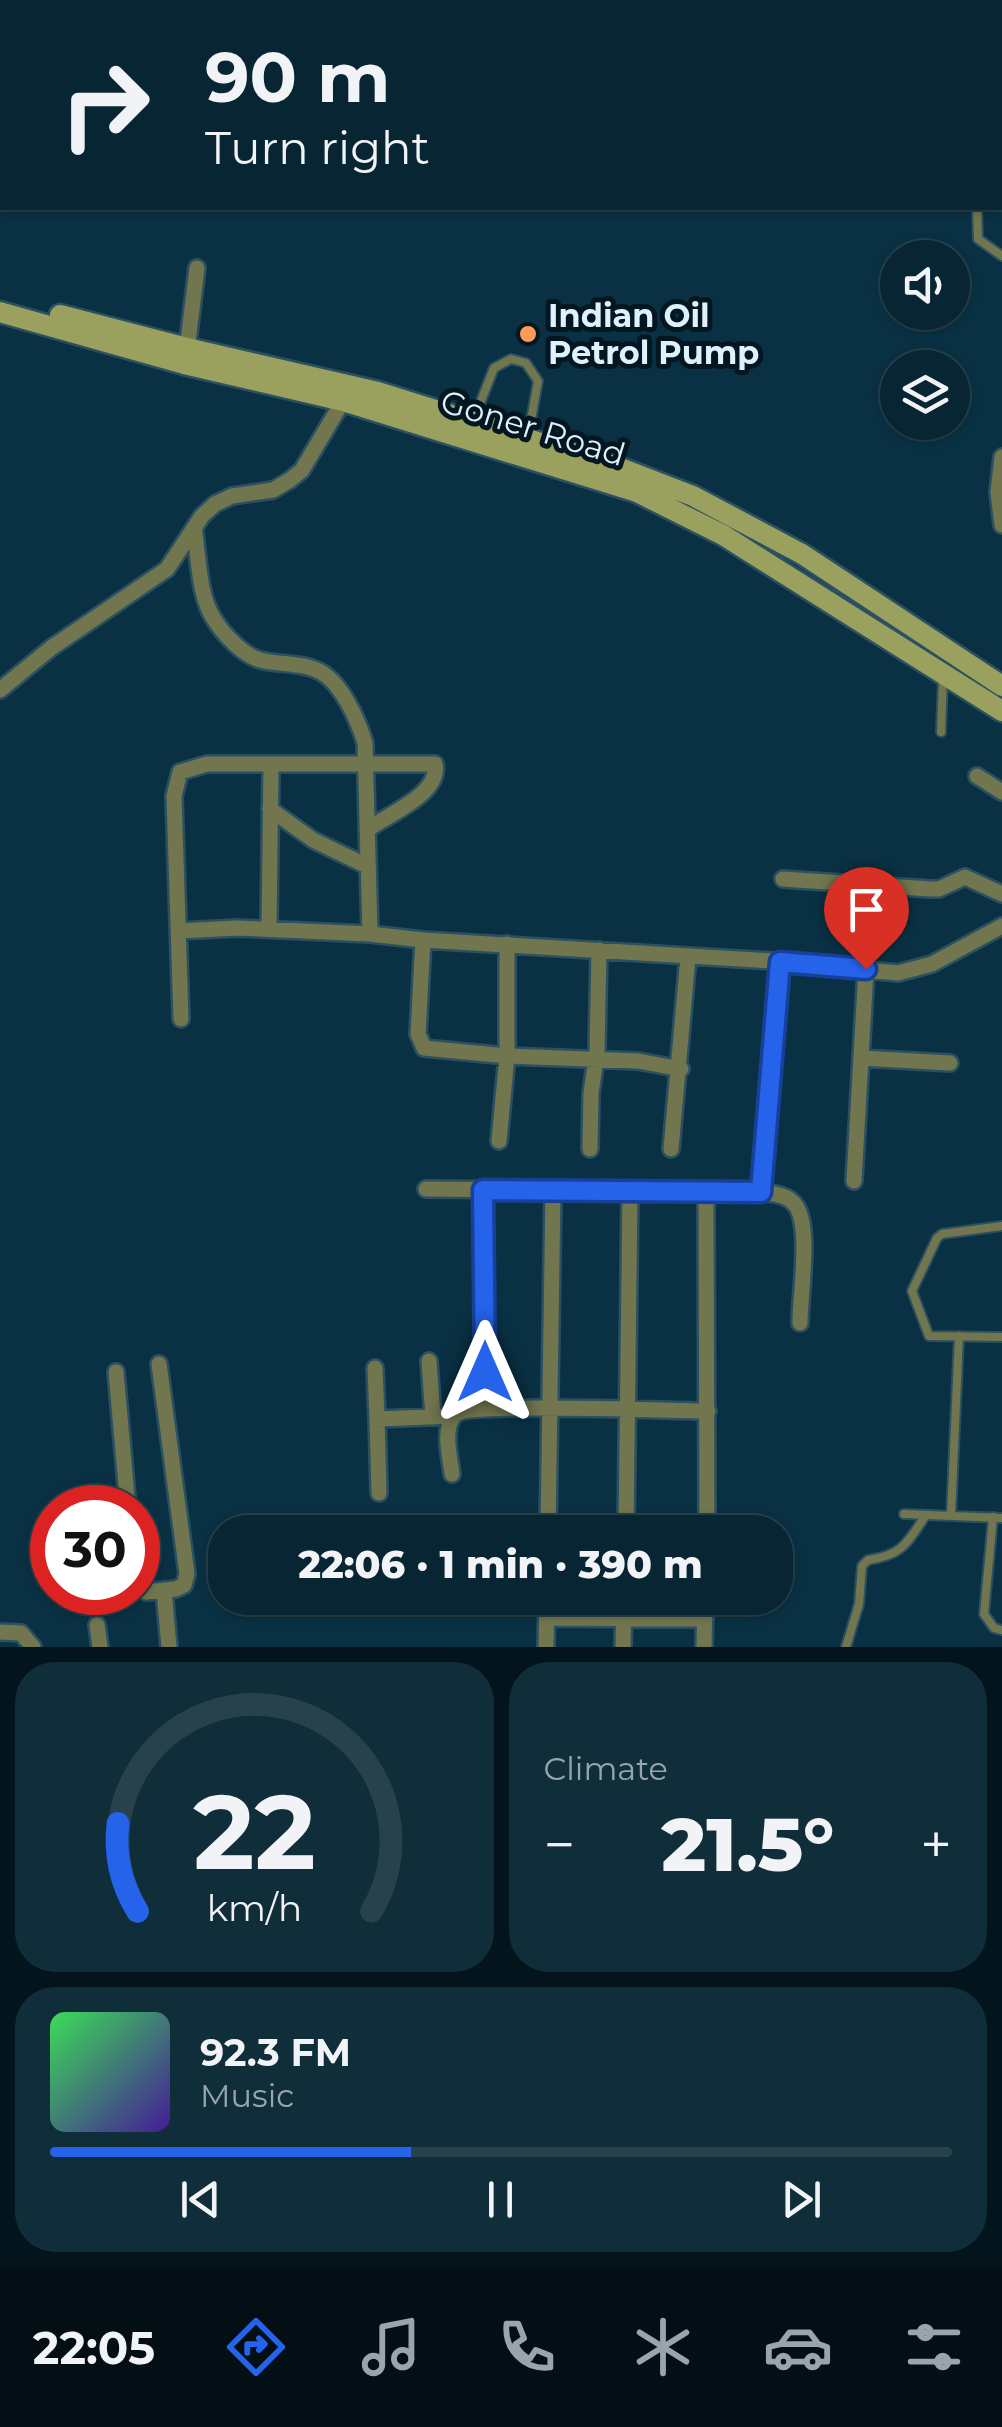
<!DOCTYPE html>
<html lang="en">
<head>
<meta charset="utf-8">
<style>
	body { margin:0; font-family:Montserrat,sans-serif; background:#102d3a; color:#f1f3f6; height:100vh; display:flex; flex-direction:column; font-size:38px; white-space:nowrap }
	* { box-sizing:border-box; margin:0 }
	p { font-size:32px; color:#98a5ac }
	.icon { flex:none; width:55px; height:55px; fill:none; stroke:currentColor; stroke-width:2; stroke-linecap:round; stroke-linejoin:round }
	.map { position:relative; height:1647px; overflow:hidden }
	.drawer { display:flex; flex-direction:column; gap:15px; padding:15px; background:#04141c; flex:1 }
	.drawer>* { flex:none }
	.hud { position:absolute; left:0px; top:0px; width:1002px; height:210px; box-shadow:0 2px 8px #0004,0 0 0 2px #28424d; background:#072532; color:#f1f3f6; overflow:hidden }
	.tools { position:absolute; left:880px; top:240px; display:grid; gap:20px }
	.tools a { display:grid; place-items:center; width:90px; height:90px; border-radius:50%; background:#072532; box-shadow:0 2px 8px #0004,0 0 0 2px #28424d; font-size:50px }
	.speed { position:absolute; left:30px; top:1485px; display:flex; gap:20px; font-size:50px; font-weight:700; text-align:center }
	.speed>* { display:grid; place-content:center; width:130px; height:130px; border-radius:50%; background:#072532; box-shadow:0 2px 8px #0004,0 0 0 2px #28424d; line-height:1 }
	.speed .limit { border:15px solid #d22; background:#fff; color:#111 }
	.pin { position:absolute; display:grid; place-items:center; width:85px; height:85px; color:#fff; margin:-102px -42px; border-radius:50% 50% 50% 0; rotate:-45deg; box-shadow:0 0 10px #0007 }
	.pin .icon { rotate:45deg }
	.me { position:absolute; width:110px; margin:-55px; rotate:0deg; stroke-linejoin:round; filter:drop-shadow(0 0 8px #0008) }
	.turn { display:flex; align-items:center; gap:35px; height:210px; padding:0 40px; font-size:45px }
	.turn .icon { width:130px; height:130px; stroke-width:2.5 }
	.turn b { display:block; font-size:70px; line-height:85px }
	.big { font-size:75px; font-weight:800; line-height:1.1 }
	.drawer .card { flex:1; display:flex; flex-direction:column; justify-content:center; gap:15px; min-width:0; padding:0 35px; border-radius:40px; background:#102d3a }
	.drawer .dial { align-items:center; gap:0 }
	.dial svg { height:260px; overflow:visible; fill:none; stroke:#28424d; stroke-width:7; stroke-linecap:round; text-anchor:middle }
	.dial text { fill:#f1f3f6; stroke:none }
	.song { display:flex; align-items:center; gap:30px }
	.cover { width:120px; height:120px; border-radius:15px; background:linear-gradient(135deg,hsl(130 70% 55%),hsl(260 70% 35%)) }
	.played { height:10px; border-radius:5px; background:linear-gradient(90deg,#2563eb 40%,#28424d 40%) }
	.keys { display:flex; justify-content:space-around; direction:ltr }
	.heat { display:flex; justify-content:space-between; align-items:center; font-size:55px; direction:ltr }
	.drawer .tiles { flex:1; display:grid; gap:15px; grid-template-columns:1fr 1fr }
	.card:last-child { grid-column:span 2 }
	.trip { position:absolute; left:208px; top:1515px; width:585px; height:100px; border-radius:40px; background:#072532; box-shadow:0 2px 8px #0004,0 0 0 2px #28424d; font-weight:800; line-height:100px; text-align:center }
	.dock { display:flex; height:160px; justify-content:space-around; align-items:center; background:#030f14; color:#98a5ac }
	.dock .icon { width:70px; height:70px }
	.dock .current { color:#2563eb }
	.dock b { font-size:45px; color:#f1f3f6 }
	.map>svg:first-child { display:block }
	.lines { fill:none; stroke-linecap:round; stroke-linejoin:round }
	.lane-casing { stroke:#2b5061; stroke-width:12 }
	.street-casing { stroke:#2b5061; stroke-width:20 }
	.secondary-casing { stroke:#2b5061; stroke-width:25 }
	.lane { stroke:#72764e; stroke-width:8 }
	.street { stroke:#72764e; stroke-width:15 }
	.secondary { stroke:#9aa05d; stroke-width:20 }
	.route-casing { stroke:#184099; stroke-width:25 }
	.route { stroke:#2563eb; stroke-width:18 }
	.poi-dot { fill:#fe9b58; stroke:#041721; stroke-width:4 }
	.labels { text-anchor:middle; stroke-width:10; stroke-linejoin:round; paint-order:stroke }
	.poi-label { font-size:32px; font-weight:bold; fill:#def2fe; stroke:#041721; text-anchor:start }
	.street-label { font-size:32px; fill:#def2fe; stroke:#041721 }
</style>
</head>
<body>
<div class="map">
<svg width="1002" height="1647" viewBox="0 0 1002 1647">
	<rect width="100%" height="100%" fill="#093143"/>
	<g class="lines">
		<defs>
			<path id="lane" d="M1000 147 1002 146
				M977 208 978 239 1002 256
				M473 421 494 368 511 359 526 363 538 381 528 437
				M941 732 943 678
				M1002 1226 942 1234 937 1238 912 1291 929 1336 1002 1337
				M904 1514 1002 1518
				M951 1516 959 1336
				M993 1517 984 1614 994 1628 1002 1630
				M846 1647 859 1604 862 1566 868 1560C903 1555 907 1543 926 1515"/>
			<path id="street" d="M63 0V2
				M186 358 197 268
				M1002 457 998 492 1002 525
				M194 528C199 556 198 595 214 619 223 634 243 655 260 660 279 665 303 662 321 672 342 684 358 720 365 743L370 934 423 940 773 961 898 973 932 964 1002 926
				M0 690 51 648 167 569 202 516 215 504 232 496 273 490 290 480 302 470 343 401
				M977 776 1002 792
				M270 809 313 840 367 866
				M783 879 930 889H939L965 877 1002 894
				M269 929 271 766
				M179 931 237 928 370 934
				M423 940 418 1034 424 1048 507 1056 638 1061 681 1069
				M181 1019 174 796 180 772 207 764H435C441 794 388 814 367 830
				M861 1058 950 1063
				M499 1141 507 1056V944
				M590 1149 591 1093 597 1051 599 950
				M671 1149 688 957
				M854 1181 866 969
				M426 1189 761 1192C774 1194 788 1194 796 1206 811 1227 800 1296 800 1323
				M483 1190 485 1409
				M706 1192 707 1532
				M761 1192 780 962
				M429 1361 433 1417
				M375 1368 377 1419
				M116 1372 128 1508
				M452 1474C450 1457 442 1428 455 1415 467 1402 676 1411 708 1411
				M379 1493 377 1419 453 1416
				M548 1532 553 1190
				M626 1532 630 1191
				M138 1585 146 1592 176 1589 184 1585 187 1574 159 1364
				M164 1590 169 1647
				M547 1618 705 1619
				M97 1625 100 1647
				M0 1632 21 1633 33 1647
				M546 1647 547 1598
				M623 1647 624 1598
				M704 1647 705 1598"/>
			<path id="secondary" d="M0 312 184 364 343 401 637 492 723 535 1002 711
				M60 315 187 348 378 392 623 469 693 496 802 554 1002 686"/>
		</defs>
		<use href="#lane" class="lane-casing"/>
		<use href="#street" class="street-casing"/>
		<use href="#secondary" class="secondary-casing"/>
		<use href="#lane" class="lane"/>
		<use href="#street" class="street"/>
		<use href="#secondary" class="secondary"/>
	</g>
	<g class="lines">
		<defs>
			<path id="route" d="M485 1372 483 1190 761 1192 780 962 866 969"/>
		</defs>
		<use href="#route" class="route-casing"/>
		<use href="#route" class="route"/>
	</g>
	<circle class="poi-dot" cx="528" cy="334" r="10"/>
	<g class="labels">
		<g class="poi-label">
			<text x="548" y="327">Indian Oil<tspan x="548" dy="37">Petrol Pump</tspan></text>
		</g>
		<g class="street-label">
			<text transform="translate(533 428) rotate(17)" y="11">Goner Road</text>
		</g>
	</g>
</svg>
<div class="tools">
<a><svg class="icon" aria-label="sound" viewBox="0 0 24 24"><path d="M4 9h4l5-4v14l-5-4H4zM17 9q2 3 0 6"/></svg></a>
<a><svg class="icon" aria-label="layers" viewBox="0 0 24 24"><path d="M12 4l9 5-9 5-9-5zM3 14l9 5 9-5"/></svg></a>
</div>
<div class="speed"><div class="limit">30</div></div>
<div class="pin" style="left:866px;top:969px;background:#d93025"><svg class="icon" aria-label="arrive" viewBox="0 0 24 24"><path d="M6 21V4h12l-3 4 3 4H6"/></svg></div>
<svg class="me" style="left:485px;top:1372px" viewBox="-20 -20 40 40"><path d="M0-17L14 15 0 8-14 15z" fill="#2563eb" stroke="#fff" stroke-width="4"/></svg>
<div class="trip">22:06 · 1 min · 390 m</div>
<div class="hud">
<div class="turn"><svg class="icon" aria-label="right" viewBox="0 0 24 24"><path d="M7 20v-9h11M14 6l5 5-5 5"/></svg><div><b>90 m</b>Turn right</div></div>
</div>
</div>
<section class="drawer">
<div class="tiles">
<div class="card dial"><svg viewBox="0 0 100 80">
<path d="M14 69A42 42 0 1 1 86 69"/>
<path d="M14 69A42 42 0 0 1 8 42" stroke="#2563eb"/>
<text x="50" y="56" font-size="32" font-weight="700">22</text>
<text x="50" y="72" font-size="11">km/h</text>
</svg></div>
<div class="card"><p>Climate</p>
<div class="heat"><a>−</a><b class="big">21.5°</b><a>+</a></div>
</div>
<div class="card">
<div class="song"><i class="cover"></i><div><b>92.3 FM</b><p>Music</p></div></div>
<div class="played"></div>
<div class="keys"><svg class="icon" aria-label="previous" viewBox="0 0 24 24"><path d="M18 5L8 12l10 7zM5 5v14"/></svg><svg class="icon" aria-label="pause" viewBox="0 0 24 24"><path d="M8 5v14M16 5v14"/></svg><svg class="icon" aria-label="next" viewBox="0 0 24 24"><path d="M6 5l10 7-10 7zM19 5v14"/></svg></div>
</div>
</div>
</section>
<nav class="dock">
<b>22:05</b>
<svg class="icon current" aria-label="directions" viewBox="0 0 24 24"><path d="M12 3l9 9-9 9-9-9zM9 14v-3h6M13 9l2 2-2 2"/></svg>
<svg class="icon" aria-label="music" viewBox="0 0 24 24"><path d="M9 18V5l10-2v13"/><circle cx="6" cy="18" r="3"/><circle cx="16" cy="16" r="3"/></svg>
<svg class="icon" aria-label="phone" viewBox="0 0 24 24"><path d="M5 4h4l2 5-3 2q2 4 5 5l2-3 5 2v4C11 20 4 13 5 4z"/></svg>
<svg class="icon" aria-label="climate" viewBox="0 0 24 24"><path d="M12 3v18M4 7l16 10M4 17L20 7"/></svg>
<svg class="icon" aria-label="car" viewBox="0 0 24 24"><path d="M5 17H2v-5l4-1 3-4h7l3 4 3 1v5h-3M9 17h6M6 11h13"/><circle cx="7" cy="17" r="2"/><circle cx="17" cy="17" r="2"/></svg>
<svg class="icon" aria-label="filters" viewBox="0 0 24 24"><path d="M4 7h16M4 17h16"/><circle cx="9" cy="7" r="2"/><circle cx="15" cy="17" r="2"/></svg>
</nav>
</body>
</html>
